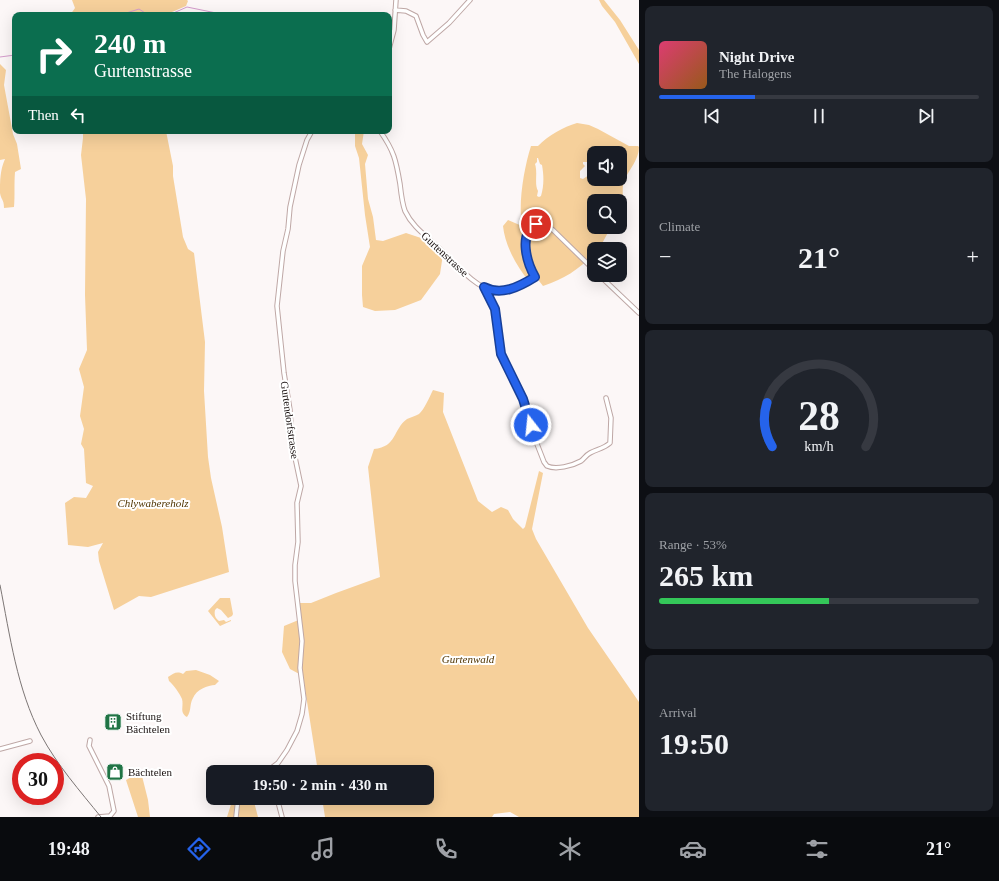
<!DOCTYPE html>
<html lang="en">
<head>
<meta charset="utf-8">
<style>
	body { margin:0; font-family:"Times New Roman",serif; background:#20242c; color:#f1f3f6; height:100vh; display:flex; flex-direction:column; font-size:15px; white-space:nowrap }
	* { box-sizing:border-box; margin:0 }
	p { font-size:13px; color:#9ea1a6 }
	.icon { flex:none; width:22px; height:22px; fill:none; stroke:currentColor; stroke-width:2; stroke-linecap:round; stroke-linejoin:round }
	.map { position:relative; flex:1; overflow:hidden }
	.sheet { display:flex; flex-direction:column; gap:6px; padding:6px; background:#0d0f14; width:360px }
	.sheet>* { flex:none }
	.hud { position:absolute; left:12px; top:12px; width:380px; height:122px; border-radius:8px; box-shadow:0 4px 16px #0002; background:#0b6e4f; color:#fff; overflow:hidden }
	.fabs { position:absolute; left:587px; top:146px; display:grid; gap:8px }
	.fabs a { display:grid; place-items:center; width:40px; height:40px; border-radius:8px; background:#171b24; box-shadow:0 4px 16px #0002; font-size:20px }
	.speed { position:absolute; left:12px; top:753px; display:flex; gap:8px; font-size:20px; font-weight:700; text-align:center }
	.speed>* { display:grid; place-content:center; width:52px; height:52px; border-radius:50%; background:#171b24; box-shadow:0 4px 16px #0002; line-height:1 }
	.speed .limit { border:6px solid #d22; background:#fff; color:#111 }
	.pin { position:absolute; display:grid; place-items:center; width:34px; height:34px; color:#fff; margin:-17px; border:2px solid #fff; border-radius:50%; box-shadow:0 1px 4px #0007 }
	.me { position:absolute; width:44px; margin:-22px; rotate:344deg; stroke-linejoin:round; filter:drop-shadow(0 0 3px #0008) }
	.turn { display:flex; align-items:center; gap:14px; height:84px; padding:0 16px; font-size:18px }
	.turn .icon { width:52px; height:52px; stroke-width:2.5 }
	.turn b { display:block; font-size:28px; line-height:34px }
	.then { display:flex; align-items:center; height:38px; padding:0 16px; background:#0003; gap:8px; font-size:15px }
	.big { font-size:30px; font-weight:700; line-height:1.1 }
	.sheet .tile { flex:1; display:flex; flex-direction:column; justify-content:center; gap:6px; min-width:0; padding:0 14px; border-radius:8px; background:#20242c }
	.sheet .dial { align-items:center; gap:0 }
	.dial svg { height:104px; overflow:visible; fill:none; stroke:#363941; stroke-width:7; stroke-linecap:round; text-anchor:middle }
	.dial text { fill:#f1f3f6; stroke:none }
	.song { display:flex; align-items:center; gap:12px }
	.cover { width:48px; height:48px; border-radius:6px; background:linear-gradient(135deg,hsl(340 70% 55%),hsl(30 70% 35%)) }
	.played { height:4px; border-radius:2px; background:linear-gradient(90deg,#2563eb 30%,#363941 30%) }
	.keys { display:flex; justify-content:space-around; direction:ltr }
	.heat { display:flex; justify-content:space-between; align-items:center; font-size:22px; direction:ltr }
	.charge { height:6px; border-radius:3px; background:linear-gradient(90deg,#34c759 53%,#363941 0) }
	.trip { position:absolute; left:206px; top:765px; width:228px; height:40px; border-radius:8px; background:#171b24; box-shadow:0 4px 16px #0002; font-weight:700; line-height:40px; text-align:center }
	.tabs { display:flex; height:64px; justify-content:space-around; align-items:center; background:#090b0e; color:#9ea1a6 }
	.tabs .icon { width:28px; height:28px }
	.tabs .current { color:#2563eb }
	.tabs b { font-size:18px; color:#f1f3f6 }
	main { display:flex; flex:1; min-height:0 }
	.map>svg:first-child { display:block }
	.green { fill:#f6d09b; fill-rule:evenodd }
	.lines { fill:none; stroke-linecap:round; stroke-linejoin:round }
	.stream { stroke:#d59ccc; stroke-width:1 }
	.street-casing { stroke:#bea7a5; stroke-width:5.5 }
	.street { stroke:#fff; stroke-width:3.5 }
	.rail { stroke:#7c7675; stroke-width:1 }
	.route-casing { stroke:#184099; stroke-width:10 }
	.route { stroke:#2563eb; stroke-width:7 }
	.labels { text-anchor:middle; stroke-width:4; stroke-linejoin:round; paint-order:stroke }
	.street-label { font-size:11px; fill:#18100f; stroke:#fff }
	.park-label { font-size:11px; font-style:italic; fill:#503400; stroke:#fff }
	.poi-label { font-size:11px; fill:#18100f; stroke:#fff; text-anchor:start }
</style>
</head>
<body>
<main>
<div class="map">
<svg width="639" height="817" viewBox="0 0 639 817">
	<rect width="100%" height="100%" fill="#fcf7f7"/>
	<path class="green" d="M72 0H187L188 1 186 6 165 15H70L75 8Z
		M599 0H604L620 20 639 50V64L615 22 602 6Z
		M0 64 6 70 4 85 13 134 17 144 21 169 15 172C14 185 15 195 14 207L4 208C4 199 1 200 0 193 0 181 0 170 5 159L0 160Z
		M577 123 589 125 598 129 629 146H638L639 147C639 160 629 169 624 181 621 190 625 198 620 209V201H594V227H611L599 249H594V254C578 270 564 279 543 286L536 277 529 281C516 266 505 245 503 226L508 220 522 226C518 203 524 168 531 146H538C549 135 563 127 577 123ZM594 153H620V179H594V165L592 167 589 175 583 179 580 178V171L585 166 583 164V162H587L589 158 594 159ZM537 158H538L540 164 542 165C544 176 544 186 541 196L539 197 537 196 538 191C534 184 538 173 535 164L537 162Z
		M83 131H166L173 166V176L183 237 188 249 194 253 205 342 204 391 208 457 211 478 222 527 229 572 151 597 139 596 114 610 99 561 98 552 103 543 88 547 68 545 65 503 74 497 86 498 93 486 86 483 84 449 81 444 84 429 80 416 84 387 79 369 87 350 85 295 86 199 81 155 83 138Z
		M355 131H364L362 144 368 155 365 164 368 199 373 217 376 240 383 241 406 233 427 240 443 254 440 274 421 300 395 310 375 311 363 307 362 295V266L370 247 365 215 359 158 355 146Z
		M433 390 444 393 443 412 478 501 492 512 501 507 508 510 513 519 523 529 525 527 539 471 543 473 532 529 536 539 588 628 639 702V817H519L510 812 494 814 492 817H325L322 798H427V772H318L303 676 290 669 282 652 284 626 301 619 299 603H311L336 593 380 577 368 467 374 449C397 447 393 429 407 419 411 417 416 416 419 414 424 410 430 396 433 390Z
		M220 598H230L233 614 232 616 228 618 221 610 217 608 215 610C214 615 215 618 219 621L224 620 226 622 231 620V621L220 626 208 611Z
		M196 670 210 675 219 681 215 685C208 685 196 690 193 698 189 705 192 710 187 717 179 712 184 707 182 699 180 694 173 684 169 681L168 677C174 673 177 671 183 674L186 671Z
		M141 772 148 800 150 817H138L126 780Z
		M233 798H253L258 817H227Z"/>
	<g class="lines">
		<path class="stream" d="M120 15 139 9 148 15
			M153 15 157 14 162 15
			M169 15 187 7 226 15
			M0 57 15 55"/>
		<defs>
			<path id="street" d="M395 10 406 11 416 16 423 35 427 42 449 23 470 0
				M389 49 394 30 396 0
				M380 131C394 151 396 160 400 184 401 193 402 203 405 211 413 228 428 237 440 249 453 261 476 289 495 291 508 293 524 284 535 277 529 266 518 231 535 224 542 222 548 226 553 230L594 270
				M599 275 639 313
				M484 288 495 309 501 354 525 405 537 444 544 462 547 466C556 470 572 466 581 461 584 459 586 455 590 453 597 449 603 449 610 443L611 418 606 398
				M90 740 89 746 109 786 114 811 110 816 98 817
				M0 749 30 741
				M266 772 278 763 287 750 297 731 302 714 304 699 300 668 302 641 295 581V565L298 542 297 503 301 486 292 443 290 410 284 373 277 306 283 251 288 229 290 207 299 165 307 140 312 131
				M277 798 282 817
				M236 817 238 798"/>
		</defs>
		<use href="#street" class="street-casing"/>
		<use href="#street" class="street"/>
		<path class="rail" d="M0 585C10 636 17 689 41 735 57 765 80 791 101 817"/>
	</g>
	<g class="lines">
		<defs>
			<path id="route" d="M531 425 523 399 501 354 495 309 484 287C501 296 519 287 535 277 527 263 518 234 536 224"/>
		</defs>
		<use href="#route" class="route-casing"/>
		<use href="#route" class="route"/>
	</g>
	<defs>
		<symbol id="building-square" viewBox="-11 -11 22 22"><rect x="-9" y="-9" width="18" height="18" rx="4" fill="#207445" stroke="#fff"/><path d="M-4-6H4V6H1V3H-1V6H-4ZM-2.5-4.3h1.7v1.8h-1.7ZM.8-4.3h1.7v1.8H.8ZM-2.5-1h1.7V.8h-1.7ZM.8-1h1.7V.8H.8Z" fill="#fff"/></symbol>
		<symbol id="shop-square" viewBox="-11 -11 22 22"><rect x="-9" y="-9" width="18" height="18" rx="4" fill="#207445" stroke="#fff"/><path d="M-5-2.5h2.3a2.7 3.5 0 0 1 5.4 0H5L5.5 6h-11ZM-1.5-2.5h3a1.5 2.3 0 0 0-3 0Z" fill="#fff"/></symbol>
	</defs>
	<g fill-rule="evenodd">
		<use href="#building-square" x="103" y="712" width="20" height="20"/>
		<use href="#shop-square" x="105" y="762" width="20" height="20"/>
	</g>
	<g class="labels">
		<g class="street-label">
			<text transform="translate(445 254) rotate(43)" y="4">Gurtenstrasse</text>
			<text transform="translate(290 420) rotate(82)" y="4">Gurtendorfstrasse</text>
		</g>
		<g class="park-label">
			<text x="153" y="507">Chlywabereholz</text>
			<text x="468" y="663">Gurtenwald</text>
		</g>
		<g class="poi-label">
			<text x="126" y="720">Stiftung<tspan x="126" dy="13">Bächtelen</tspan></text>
			<text x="128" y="776">Bächtelen</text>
		</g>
	</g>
</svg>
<div class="fabs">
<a><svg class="icon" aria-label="sound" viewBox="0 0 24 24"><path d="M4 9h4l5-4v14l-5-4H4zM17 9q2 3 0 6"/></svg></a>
<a><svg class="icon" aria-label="search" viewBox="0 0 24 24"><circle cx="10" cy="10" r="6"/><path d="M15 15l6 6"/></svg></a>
<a><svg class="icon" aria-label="layers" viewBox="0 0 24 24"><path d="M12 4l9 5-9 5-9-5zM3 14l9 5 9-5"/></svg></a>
</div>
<div class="speed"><div class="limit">30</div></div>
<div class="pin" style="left:536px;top:224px;background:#d93025"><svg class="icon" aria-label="arrive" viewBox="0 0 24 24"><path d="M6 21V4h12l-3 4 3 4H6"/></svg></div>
<svg class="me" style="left:531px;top:425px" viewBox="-20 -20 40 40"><circle r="17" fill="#2563eb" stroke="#fff" stroke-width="3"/><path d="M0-11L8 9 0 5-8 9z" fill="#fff"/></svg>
<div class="trip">19:50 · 2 min · 430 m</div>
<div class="hud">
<div class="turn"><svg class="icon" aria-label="right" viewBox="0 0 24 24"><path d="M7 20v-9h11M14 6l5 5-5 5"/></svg><div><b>240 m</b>Gurtenstrasse</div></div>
<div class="then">Then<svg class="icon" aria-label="left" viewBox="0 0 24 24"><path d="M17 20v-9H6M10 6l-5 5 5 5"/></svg></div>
</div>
</div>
<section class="sheet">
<div class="tile">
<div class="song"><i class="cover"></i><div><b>Night Drive</b><p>The Halogens</p></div></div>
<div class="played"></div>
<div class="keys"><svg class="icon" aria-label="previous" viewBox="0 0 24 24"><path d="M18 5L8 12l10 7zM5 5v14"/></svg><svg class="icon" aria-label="pause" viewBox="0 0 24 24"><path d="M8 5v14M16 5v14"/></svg><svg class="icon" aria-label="next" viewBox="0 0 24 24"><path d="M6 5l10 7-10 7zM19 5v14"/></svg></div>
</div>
<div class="tile"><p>Climate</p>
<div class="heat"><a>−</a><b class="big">21°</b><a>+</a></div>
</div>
<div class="tile dial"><svg viewBox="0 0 100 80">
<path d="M14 69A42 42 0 1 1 86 69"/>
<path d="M14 69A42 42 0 0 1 10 35" stroke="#2563eb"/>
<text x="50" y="56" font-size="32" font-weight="700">28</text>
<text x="50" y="72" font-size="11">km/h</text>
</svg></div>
<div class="tile"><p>Range · 53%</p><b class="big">265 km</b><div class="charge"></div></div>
<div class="tile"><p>Arrival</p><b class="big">19:50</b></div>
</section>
</main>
<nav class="tabs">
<b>19:48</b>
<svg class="icon current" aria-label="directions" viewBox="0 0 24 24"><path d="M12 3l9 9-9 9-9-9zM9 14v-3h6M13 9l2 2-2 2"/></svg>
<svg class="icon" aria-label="music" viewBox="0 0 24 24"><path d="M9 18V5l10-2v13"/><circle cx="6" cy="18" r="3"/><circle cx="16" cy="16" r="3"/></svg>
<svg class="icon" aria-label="phone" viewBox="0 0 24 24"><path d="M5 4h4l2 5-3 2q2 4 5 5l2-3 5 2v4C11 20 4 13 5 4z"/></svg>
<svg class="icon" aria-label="climate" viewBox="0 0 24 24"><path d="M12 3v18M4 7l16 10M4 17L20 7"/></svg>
<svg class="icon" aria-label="car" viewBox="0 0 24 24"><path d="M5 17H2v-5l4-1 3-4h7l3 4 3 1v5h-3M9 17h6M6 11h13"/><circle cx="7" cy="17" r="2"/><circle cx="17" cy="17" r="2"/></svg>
<svg class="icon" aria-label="filters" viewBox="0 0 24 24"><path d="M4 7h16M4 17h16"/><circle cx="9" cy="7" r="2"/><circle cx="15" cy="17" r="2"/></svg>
<b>21°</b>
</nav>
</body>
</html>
